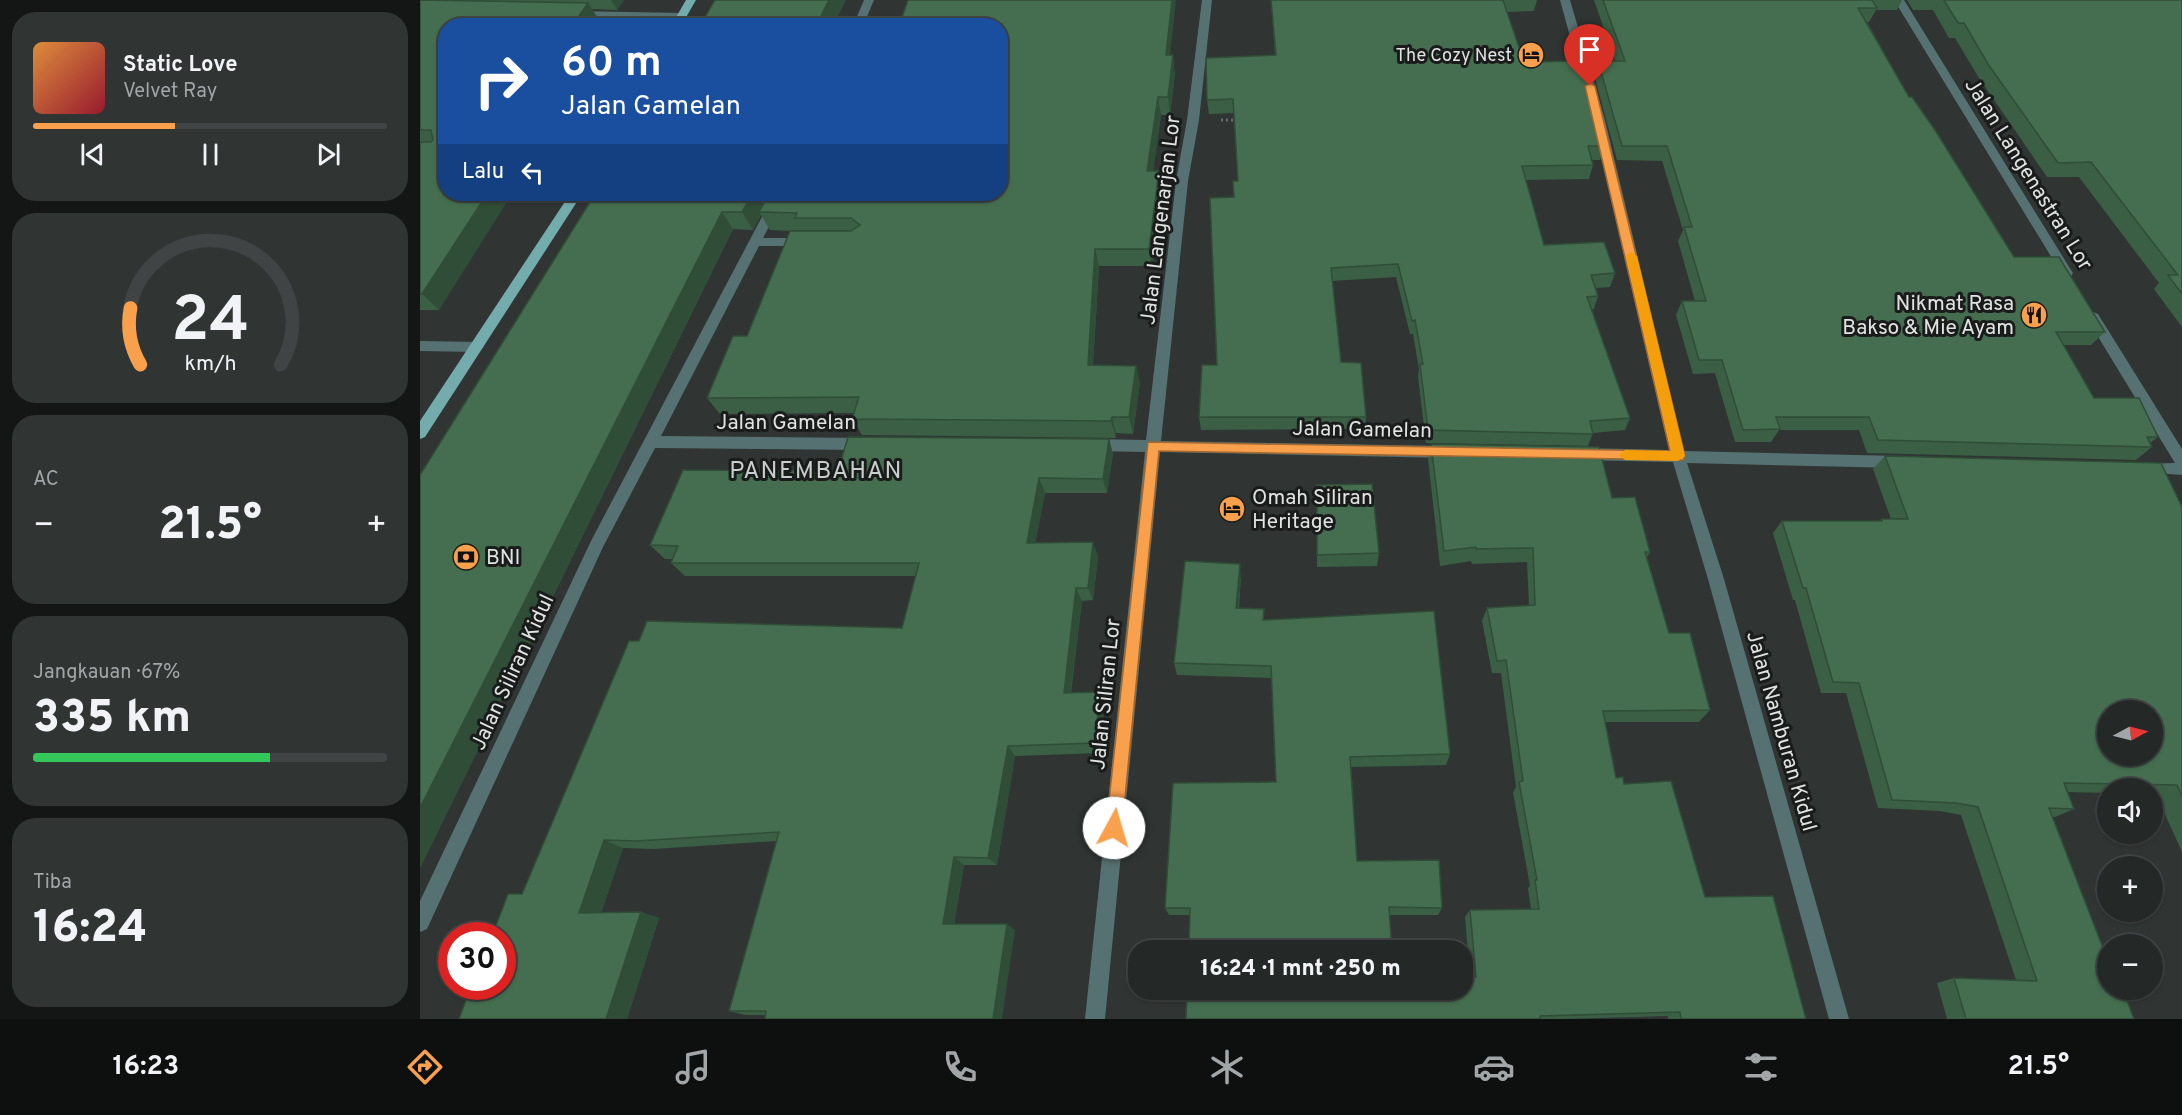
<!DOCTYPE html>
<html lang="id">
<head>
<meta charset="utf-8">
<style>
	body { margin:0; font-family:Overpass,sans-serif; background:#303433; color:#f1f3f6; height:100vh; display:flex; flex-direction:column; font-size:22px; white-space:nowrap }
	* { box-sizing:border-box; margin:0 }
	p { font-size:20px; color:#a3a6a7 }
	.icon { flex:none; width:33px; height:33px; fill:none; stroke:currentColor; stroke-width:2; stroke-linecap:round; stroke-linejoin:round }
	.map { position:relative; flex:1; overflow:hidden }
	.panel { display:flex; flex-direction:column; gap:12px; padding:12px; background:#141615; width:420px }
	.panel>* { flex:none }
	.banner { position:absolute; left:18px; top:18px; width:570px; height:183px; border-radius:24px; box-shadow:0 2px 4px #0004,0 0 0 2px #414444; background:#1a4fa0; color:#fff; overflow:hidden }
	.needle { width:39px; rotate:83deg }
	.buttons { position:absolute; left:1677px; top:700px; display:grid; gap:12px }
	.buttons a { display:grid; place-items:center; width:66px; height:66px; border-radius:50%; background:#242827; box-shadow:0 2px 4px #0004,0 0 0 2px #414444; font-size:30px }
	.speed { position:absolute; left:18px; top:922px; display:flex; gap:12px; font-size:30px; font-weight:700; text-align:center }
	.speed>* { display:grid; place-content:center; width:78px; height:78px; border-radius:50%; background:#242827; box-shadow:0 2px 4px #0004,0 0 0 2px #414444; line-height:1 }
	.speed .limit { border:9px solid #d22; background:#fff; color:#111 }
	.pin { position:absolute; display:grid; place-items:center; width:51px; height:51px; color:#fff; margin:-62px -26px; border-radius:50% 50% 50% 0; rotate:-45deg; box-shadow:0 0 6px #0007 }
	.pin .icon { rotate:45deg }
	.me { position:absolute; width:66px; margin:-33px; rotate:6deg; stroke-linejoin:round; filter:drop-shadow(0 0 4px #0008) }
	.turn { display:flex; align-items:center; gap:21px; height:126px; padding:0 24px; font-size:27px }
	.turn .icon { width:78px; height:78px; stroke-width:2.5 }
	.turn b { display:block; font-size:42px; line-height:51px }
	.then { display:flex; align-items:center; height:57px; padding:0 24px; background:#0003; gap:12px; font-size:22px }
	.big { font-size:45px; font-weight:800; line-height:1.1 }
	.panel .card { flex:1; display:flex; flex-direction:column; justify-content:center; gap:9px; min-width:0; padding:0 21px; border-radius:24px; background:#303433 }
	.panel .dial { align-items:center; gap:0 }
	.dial svg { height:156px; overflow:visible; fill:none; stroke:#414444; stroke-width:7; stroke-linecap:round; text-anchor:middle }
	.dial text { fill:#f1f3f6; stroke:none }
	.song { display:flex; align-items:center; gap:18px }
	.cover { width:72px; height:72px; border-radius:9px; background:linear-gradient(135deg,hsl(30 70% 55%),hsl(350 70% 35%)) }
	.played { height:6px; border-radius:3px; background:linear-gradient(90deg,#f9a04d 40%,#414444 40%) }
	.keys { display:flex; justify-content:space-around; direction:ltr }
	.heat { display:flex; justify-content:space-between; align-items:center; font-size:33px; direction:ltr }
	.charge { height:9px; border-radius:4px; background:linear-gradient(90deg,#34c759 67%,#414444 0) }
	.trip { position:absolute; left:708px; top:940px; width:345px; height:60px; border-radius:24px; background:#242827; box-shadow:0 2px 4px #0004,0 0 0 2px #414444; font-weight:800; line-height:60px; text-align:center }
	.tabs { display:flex; height:96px; justify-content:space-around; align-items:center; background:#0e1010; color:#a3a6a7 }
	.tabs .icon { width:42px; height:42px }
	.tabs .selected { color:#f9a04d }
	.tabs b { font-size:27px; color:#f1f3f6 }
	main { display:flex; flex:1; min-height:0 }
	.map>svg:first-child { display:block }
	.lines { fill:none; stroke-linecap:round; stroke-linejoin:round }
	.path { stroke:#666a69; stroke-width:3; stroke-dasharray:2 3; stroke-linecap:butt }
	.minor { fill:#567171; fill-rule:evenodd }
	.major { fill:#74acad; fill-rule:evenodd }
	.wall { fill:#3a5f44 }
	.shaded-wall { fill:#304d37 }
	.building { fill:#446e4f; stroke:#304d37; stroke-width:1.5; fill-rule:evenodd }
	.route { fill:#f9a04d; stroke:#a26832; stroke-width:1.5 }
	.slow { fill:#f59e0b }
	.labels { text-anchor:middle; stroke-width:6; stroke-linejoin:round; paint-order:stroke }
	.far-poi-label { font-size:18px; fill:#e0e3e2; stroke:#1a1c1b; text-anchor:end }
	.street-label { font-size:21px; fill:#e0e3e2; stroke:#1a1c1b }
	.poi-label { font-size:21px; fill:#e0e3e2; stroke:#1a1c1b; text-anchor:start }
	.quarter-label { font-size:24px; letter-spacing:1.5px; fill:#c7cecc; stroke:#1a1c1b }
</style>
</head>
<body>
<main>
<section class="panel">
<div class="card">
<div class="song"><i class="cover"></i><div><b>Static Love</b><p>Velvet Ray</p></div></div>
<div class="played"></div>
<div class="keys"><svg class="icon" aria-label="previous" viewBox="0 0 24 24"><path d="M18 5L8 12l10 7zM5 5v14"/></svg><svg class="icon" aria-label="pause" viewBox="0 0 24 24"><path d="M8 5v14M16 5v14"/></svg><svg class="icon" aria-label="next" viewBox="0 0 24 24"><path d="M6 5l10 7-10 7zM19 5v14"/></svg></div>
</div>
<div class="card dial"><svg viewBox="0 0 100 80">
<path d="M14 69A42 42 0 1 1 86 69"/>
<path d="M14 69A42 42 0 0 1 9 40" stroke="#f9a04d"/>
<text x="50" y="56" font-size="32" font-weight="700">24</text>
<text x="50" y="72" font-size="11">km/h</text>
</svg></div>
<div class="card"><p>AC</p>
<div class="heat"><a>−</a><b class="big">21.5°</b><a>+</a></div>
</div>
<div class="card"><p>Jangkauan · 67%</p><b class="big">335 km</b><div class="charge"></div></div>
<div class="card"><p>Tiba</p><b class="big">16:24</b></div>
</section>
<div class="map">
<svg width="1762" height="1019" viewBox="0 0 1762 1019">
	<rect width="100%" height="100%" fill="#303534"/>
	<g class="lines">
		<path class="path" d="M801 120H817"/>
		<path class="minor" d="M444 0H454L443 26H433Z
			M782 0H792L779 120 768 181 741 441 1030 446 1035 448 1037 452 1035 456 1030 458 740 452 685 1019H665L725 452 670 451 665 449 663 445 665 441 670 439 726 440 756 181 767 120Z
			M1140 0H1150L1185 120 1264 451 1480 456 1485 458 1487 462 1485 466 1480 468 1267 463 1304 579 1429 1019H1409L1288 579 1253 462 1162 460 1157 458 1155 454 1157 450 1162 448 1249 450 1173 120Z
			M1474 0H1484L1651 270 1653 273 1651 276H1643Z
			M156 11 261 13 266 16 261 19 152 16V12Z
			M354 194H366L343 238H385L391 242 385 246H339L241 436 445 438 450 440 452 444 450 448 445 450 235 448 183 547 7 929 0 932V901L172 539Z
			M1673 312 1678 314 1762 449V475L1721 472 1719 468 1721 464 1755 463 1666 317Z
			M0 341 57 342 64 347 57 352 0 351Z"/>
		<path class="major" d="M266 0H276L261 26H251Z
			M150 194H162L5 437 0 439V421Z"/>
	</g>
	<path class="wall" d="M0 0H204L197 10 172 9 179 20 26 26 19 310H0Z
		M851 0H1117L1114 11 1087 12 1104 62 1184 146 1180 160H1172L1173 165 1169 179 1106 180 1124 245 1195 273 1190 287 1176 288 1178 296 1174 309H1172L1210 418 1205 430 1173 433 1168 446 1006 443 998 377 999 369 993 334H990L976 277 912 281 921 362 946 417 945 429 781 430 779 417 797 365 814 197 818 181 814 113 789 114 787 100 855 55Z
		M1174 0H1482L1477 10H1456L1449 22H1447L1489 97 1594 257 1685 332 1671 345H1644L1674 398 1738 437 1730 443 1732 447 1716 460 1447 453 1439 430H1359L1351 442H1315L1295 373 1273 374 1256 315 1262 301H1275L1258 241 1263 230 1242 161 1197 160 1174 75 1178 61H1195Z
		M1487 0H1762V327L1734 289 1739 283 1659 177H1627L1559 78 1535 38H1529L1513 10H1493Z
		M750 55 755 73 750 115H741L733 171 741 189 732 266H679L673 365 720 382 713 434 696 433V438L442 435 432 419 434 413 300 414 287 398 327 336 370 231 350 230 341 215 333 230 313 229 0 868V475L175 194H580Z
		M689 439 693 454 687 493H625L615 543 678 556 673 600 662 601 651 693 679 692 684 703 681 753 595 756 577 865H544L534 924 595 930 345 1015H325L309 1011 357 841 234 849 203 848 181 913 221 912 239 918 207 1019H39L102 894 219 641 482 628 496 576H265L251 563 253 559H245L230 545 418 471Z
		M1011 444 1192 498 1230 552 1227 557 1249 633 1290 710 1279 722H1185L1196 778 1204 784 1285 897 1386 1019H1248V1016L1143 1019H766L1050 977 1045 917 1050 910 1111 909 1108 888 1110 886 1093 792 1096 787 1081 673H1072L1062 621 1067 608 1109 606 1107 562 1052 564 1051 561 1020 566 1008 459Z
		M1465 456 1762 507V852L1736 794H1732V789H1688V793L1647 792 1654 809 1635 817H1632L1688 990 1714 1019H1527L1517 983 1534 978 1596 980 1541 815 1520 811 1458 808 1426 693H1401L1375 600H1373L1353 533 1362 521H1459L1462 519H1471L1453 469Z
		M897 485 959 553 957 566 897 567Z
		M821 578 819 608 844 620 1030 754 1026 765 931 767 937 861 1022 908 1018 915H749L745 908 856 782 852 678 757 675 754 663Z"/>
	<path class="shaded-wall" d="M191 0H204L197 10Z
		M409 0H426L413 26H396Z
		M752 0H756L748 73 746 55Z
		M168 3 179 20 175 26H152Z
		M753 55 755 73 750 115 748 97Z
		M738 97 741 115 730 189 727 171Z
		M739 171 741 189 732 266 729 249Z
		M67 194H92L19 310 2 294Z
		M332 194H352L339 212 341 215 333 230 322 212Z
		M302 212 313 229 0 868V808Z
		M675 249 679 266 672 382 668 365Z
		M716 366 720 382 713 434 709 417Z
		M692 417 696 433V438L691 421Z
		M689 439 693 454 687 493 683 479Z
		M619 478 625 493 613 556 607 543Z
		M673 542 678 556 673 600 668 588Z
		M820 564 821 578 817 621 816 608Z
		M656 588 662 601 649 704 644 693Z
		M679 692 684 703 681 753 676 743Z
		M588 746 595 756 577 865 568 858Z
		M184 840 203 848 179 920 159 913Z
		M534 857 544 865 533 931 523 924Z
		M221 912 239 918 207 1019H186Z
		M587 924 595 930 582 1019H573Z"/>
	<path class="building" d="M0 0 168 3 152 26H26V194H67L2 294H0V142H11L13 140 11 130H0Z
		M295 0H409L396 26H280Z
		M488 0H752L746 55H753L748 97H738L727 171H739L729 249H675L668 365 716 366 709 417H692L691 421 432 419 439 397 287 398 313 336H327L370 231H431L440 225 431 218H375L377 213 339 212 349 194H580V26H479Z
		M851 0H1083L1104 62 1162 61 1184 146H1168L1173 165 1102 166 1124 245 1184 242 1195 273 1171 275 1178 296 1167 297 1210 418 1170 421 1173 434 1008 430 1000 364H1003L995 320 992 321 978 264 911 268 921 362 941 363 946 417H779L782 365H797L790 198 814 197 813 181H818L813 99 787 100 786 58 856 55Z
		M1183 0H1452L1457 8H1438L1489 97H1492L1515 130 1594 257H1639L1685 332H1636L1674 398H1719L1738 437H1727L1732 447 1458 440 1449 417H1356L1360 429 1323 430 1302 360H1279L1262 301H1286L1264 227H1272L1247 146H1202L1178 61H1205Z
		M1524 0H1762V294L1748 275H1758L1671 162 1638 163 1568 64 1544 23H1538Z
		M175 194H332L322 212H302L0 808V475Z
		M428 437 689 439 683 479 619 478 607 543 673 542 668 588H656L644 693 679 692 676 743 588 746 568 858 534 857 523 924H587L573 1019H345L346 1011H309L359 832 216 841 184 840 159 913 221 912 186 1019H39L51 987H82V936H72L88 894H102L209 641H219L227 621 482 628 499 563H251L258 546 230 545 263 470 418 471Z
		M1011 444 1179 447 1192 498 1215 497 1230 552H1225L1249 633H1270L1290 710 1183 711 1196 778 1203 777 1204 784 1251 781 1285 897 1353 896 1386 1019H1261L1260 1012 1120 1016V1019H766L767 990H1042V977H1056L1050 910 1119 909 1115 880H1117L1099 782 1103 781 1086 660 1077 661 1067 608 1115 605 1113 548 1056 549V547L1024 551Z
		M1465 456 1741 463 1762 507V796L1757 785 1644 783 1654 809 1629 808 1688 961V990H1703L1714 1019H1546L1534 978 1617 981 1558 807 1536 803 1472 800 1439 683 1413 682 1386 588H1383L1362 521H1462V519H1488ZM1688 711H1732V756H1688Z
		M952 484 959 553 897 555V485Z
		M765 561 820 564 816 608 844 609 843 620 1014 611 1030 754 930 757 937 861 1019 860 1022 908 969 907 972 951H769L770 908H745L753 783 856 782 851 666 754 663Z"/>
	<path class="route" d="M1170 83 1175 86 1265 456 1263 460 739 451 702 828 700 834 694 836 688 834 686 828 728 442 1250 451 1165 86Z"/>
	<path class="slow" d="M1211 252 1217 256 1265 456 1258 461 1205 460 1199 455 1205 450 1251 451 1206 256Z"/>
	<defs>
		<symbol id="hotel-disc" viewBox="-11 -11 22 22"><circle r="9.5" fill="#f9a04d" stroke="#1a1c1b"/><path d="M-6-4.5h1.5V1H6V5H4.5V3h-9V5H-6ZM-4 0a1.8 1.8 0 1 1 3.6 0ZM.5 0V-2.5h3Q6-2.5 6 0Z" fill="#111"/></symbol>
		<symbol id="restaurant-disc" viewBox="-11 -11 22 22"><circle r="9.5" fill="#f9a04d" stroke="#1a1c1b"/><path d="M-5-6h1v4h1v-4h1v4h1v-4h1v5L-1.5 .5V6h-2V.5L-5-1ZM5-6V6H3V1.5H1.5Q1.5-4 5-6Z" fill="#111"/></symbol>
		<symbol id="bank-disc" viewBox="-11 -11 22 22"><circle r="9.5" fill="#f9a04d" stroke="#1a1c1b"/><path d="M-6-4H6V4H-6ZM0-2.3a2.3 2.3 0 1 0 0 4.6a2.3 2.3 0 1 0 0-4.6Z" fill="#111"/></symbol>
	</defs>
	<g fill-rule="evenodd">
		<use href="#hotel-disc" x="1096" y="40" width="30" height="30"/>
		<use href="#restaurant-disc" x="1599" y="300" width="30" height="30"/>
		<use href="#hotel-disc" x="797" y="494" width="30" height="30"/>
		<use href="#bank-disc" x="31" y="542" width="30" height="30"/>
	</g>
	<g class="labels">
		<g class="far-poi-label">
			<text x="1092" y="61">The Cozy Nest</text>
		</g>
		<g class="street-label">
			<text transform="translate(1609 174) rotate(58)" y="7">Jalan Langenastran Lor</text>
			<text transform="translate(740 220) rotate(-83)" y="7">Jalan Langenarjan Lor</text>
			<text x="366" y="429">Jalan Gamelan</text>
			<text transform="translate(942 429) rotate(1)" y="7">Jalan Gamelan</text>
			<text transform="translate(92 672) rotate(-65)" y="7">Jalan Siliran Kidul</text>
			<text transform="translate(685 694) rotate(-84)" y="7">Jalan Siliran Lor</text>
			<text transform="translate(1362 731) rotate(74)" y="7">Jalan Namburan Kidul</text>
		</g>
		<g class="poi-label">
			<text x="1594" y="310" text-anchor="end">Nikmat Rasa<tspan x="1594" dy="24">Bakso &amp; Mie Ayam</tspan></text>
			<text x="832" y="504">Omah Siliran<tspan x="832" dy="24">Heritage</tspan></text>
			<text x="66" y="564">BNI</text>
		</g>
		<g class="quarter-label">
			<text x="396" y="478">PANEMBAHAN</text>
		</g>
	</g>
</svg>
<div class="buttons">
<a><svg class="needle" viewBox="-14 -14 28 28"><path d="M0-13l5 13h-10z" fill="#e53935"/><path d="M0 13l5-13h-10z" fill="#a3a6a7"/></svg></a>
<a><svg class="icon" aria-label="sound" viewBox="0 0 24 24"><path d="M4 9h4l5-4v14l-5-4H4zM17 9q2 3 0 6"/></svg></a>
<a>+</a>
<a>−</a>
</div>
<div class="speed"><div class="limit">30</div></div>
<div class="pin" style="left:1170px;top:86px;background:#d93025"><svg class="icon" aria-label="arrive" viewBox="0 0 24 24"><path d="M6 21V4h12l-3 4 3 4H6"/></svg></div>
<svg class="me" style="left:694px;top:828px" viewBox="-20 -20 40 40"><circle r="19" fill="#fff"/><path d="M0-13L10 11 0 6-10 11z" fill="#f9a04d"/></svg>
<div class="trip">16:24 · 1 mnt · 250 m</div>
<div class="banner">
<div class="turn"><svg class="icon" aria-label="right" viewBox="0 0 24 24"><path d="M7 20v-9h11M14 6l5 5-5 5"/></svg><div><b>60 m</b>Jalan Gamelan</div></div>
<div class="then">Lalu<svg class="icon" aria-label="left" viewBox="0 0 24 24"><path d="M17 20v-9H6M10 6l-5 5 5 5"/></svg></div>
</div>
</div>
</main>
<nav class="tabs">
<b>16:23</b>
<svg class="icon selected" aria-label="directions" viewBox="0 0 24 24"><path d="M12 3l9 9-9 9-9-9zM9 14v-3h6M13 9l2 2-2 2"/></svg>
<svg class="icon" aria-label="music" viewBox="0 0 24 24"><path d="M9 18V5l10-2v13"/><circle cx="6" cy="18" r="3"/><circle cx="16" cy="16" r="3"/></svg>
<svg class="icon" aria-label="phone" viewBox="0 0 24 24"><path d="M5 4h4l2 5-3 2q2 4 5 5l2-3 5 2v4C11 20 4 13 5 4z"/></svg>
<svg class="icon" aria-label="climate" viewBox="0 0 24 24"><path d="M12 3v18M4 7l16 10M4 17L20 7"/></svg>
<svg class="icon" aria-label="car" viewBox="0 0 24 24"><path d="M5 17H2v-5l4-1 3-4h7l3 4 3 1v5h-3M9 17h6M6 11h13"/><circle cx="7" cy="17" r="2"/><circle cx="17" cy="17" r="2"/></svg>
<svg class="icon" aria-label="filters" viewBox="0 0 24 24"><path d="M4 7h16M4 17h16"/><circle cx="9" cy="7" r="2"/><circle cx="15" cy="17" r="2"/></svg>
<b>21.5°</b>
</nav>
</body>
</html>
